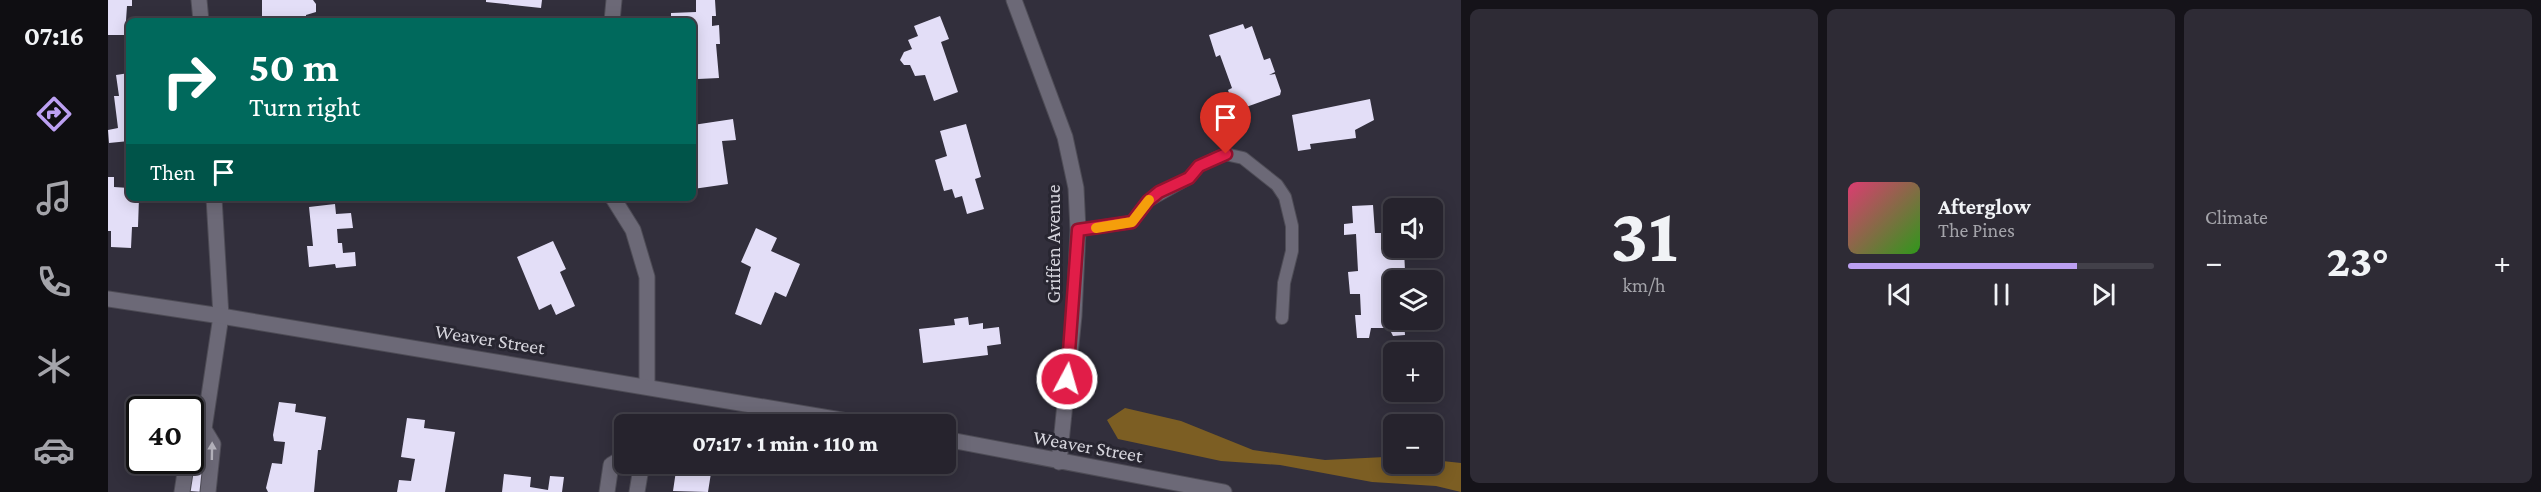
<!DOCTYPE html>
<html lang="en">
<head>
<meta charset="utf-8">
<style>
	body { margin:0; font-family:"Crimson Pro",serif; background:#2e2b35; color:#f1f3f6; height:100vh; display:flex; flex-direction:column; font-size:22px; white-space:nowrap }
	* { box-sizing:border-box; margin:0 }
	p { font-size:20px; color:#a4a4aa }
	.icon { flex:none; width:33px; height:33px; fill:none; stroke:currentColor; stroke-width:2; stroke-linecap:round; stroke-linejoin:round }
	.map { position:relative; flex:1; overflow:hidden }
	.panel { display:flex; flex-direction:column; gap:9px; padding:9px; background:#151319; width:1080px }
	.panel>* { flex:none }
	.top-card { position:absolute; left:18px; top:18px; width:570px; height:183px; border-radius:9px; box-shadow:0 3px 15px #0003,0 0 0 2px #424049; background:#00695c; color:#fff; overflow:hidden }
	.controls { position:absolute; left:1275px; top:198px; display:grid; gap:12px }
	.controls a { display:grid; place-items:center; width:60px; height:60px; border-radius:9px; background:#26232d; box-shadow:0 3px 15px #0003,0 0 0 2px #424049; font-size:30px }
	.speed { position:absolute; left:18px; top:396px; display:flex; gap:12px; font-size:30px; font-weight:700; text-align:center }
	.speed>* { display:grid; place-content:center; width:78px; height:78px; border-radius:50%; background:#26232d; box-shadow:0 3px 15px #0003,0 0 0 2px #424049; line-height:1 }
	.speed .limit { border:3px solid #111; border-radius:9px; background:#fff; color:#111 }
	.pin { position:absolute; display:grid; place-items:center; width:51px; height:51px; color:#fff; margin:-62px -26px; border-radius:50% 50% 50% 0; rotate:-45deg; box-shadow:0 0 6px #0007 }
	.pin .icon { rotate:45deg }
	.me { position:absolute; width:66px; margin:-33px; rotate:6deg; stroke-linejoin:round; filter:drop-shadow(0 0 4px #0008) }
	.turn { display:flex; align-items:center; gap:21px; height:126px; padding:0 24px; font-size:27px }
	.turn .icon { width:78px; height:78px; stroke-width:2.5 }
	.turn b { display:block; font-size:42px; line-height:51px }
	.then { display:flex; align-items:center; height:57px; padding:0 24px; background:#0003; gap:12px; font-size:22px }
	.big { font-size:45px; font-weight:800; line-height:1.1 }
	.panel .card { flex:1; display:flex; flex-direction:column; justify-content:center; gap:9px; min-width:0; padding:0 21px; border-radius:9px; background:#2e2b35 }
	.panel .dial { align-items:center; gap:0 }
	.dial b { font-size:78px; line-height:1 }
	.song { display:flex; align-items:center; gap:18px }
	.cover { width:72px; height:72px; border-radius:9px; background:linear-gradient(135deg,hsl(340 70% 55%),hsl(110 70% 35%)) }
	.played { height:6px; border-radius:3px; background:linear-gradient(90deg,#bca0f2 75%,#424049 75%) }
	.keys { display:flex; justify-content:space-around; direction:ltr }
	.heat { display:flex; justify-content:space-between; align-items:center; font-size:33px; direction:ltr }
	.panel .tiles { flex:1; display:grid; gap:9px; grid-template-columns:repeat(3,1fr) }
	.trip { position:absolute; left:506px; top:414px; width:342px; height:60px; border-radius:9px; background:#26232d; box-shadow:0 3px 15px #0003,0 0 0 2px #424049; font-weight:800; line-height:60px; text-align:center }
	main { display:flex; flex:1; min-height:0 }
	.tab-bar { display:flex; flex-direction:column; width:108px; justify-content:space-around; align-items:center; background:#0f0e12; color:#a4a4aa }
	.tab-bar .icon { width:42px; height:42px }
	.tab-bar .on { color:#bca0f2 }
	.tab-bar b { font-size:27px; color:#f1f3f6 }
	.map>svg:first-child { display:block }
	.forest { fill:#7c5e23 }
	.building { fill:#e3def7 }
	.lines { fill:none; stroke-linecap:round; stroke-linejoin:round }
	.lane-casing { stroke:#4e4c56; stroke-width:14 }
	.street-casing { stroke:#4e4c56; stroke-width:17 }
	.secondary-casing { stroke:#4e4c56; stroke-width:17 }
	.lane { stroke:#6c6977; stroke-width:12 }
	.street { stroke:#6c6977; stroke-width:15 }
	.secondary { stroke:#6c6977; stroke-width:15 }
	.oneway { fill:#b6b4be }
	.route-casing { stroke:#92132f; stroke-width:15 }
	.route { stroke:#e11d48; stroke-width:10 }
	.slow { stroke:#f59e0b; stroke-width:10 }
	.labels { text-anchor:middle; stroke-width:6; stroke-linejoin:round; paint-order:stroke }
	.street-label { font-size:20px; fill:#d5d4dc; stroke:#282631 }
</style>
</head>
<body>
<main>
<nav class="tab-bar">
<b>07:16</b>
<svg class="icon on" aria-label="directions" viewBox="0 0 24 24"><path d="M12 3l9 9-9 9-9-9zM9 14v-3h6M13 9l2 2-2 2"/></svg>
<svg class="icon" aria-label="music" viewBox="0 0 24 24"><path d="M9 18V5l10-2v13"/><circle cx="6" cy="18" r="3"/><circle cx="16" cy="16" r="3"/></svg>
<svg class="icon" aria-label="phone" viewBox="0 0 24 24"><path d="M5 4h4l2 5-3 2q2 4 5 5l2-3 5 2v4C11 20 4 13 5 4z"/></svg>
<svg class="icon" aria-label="climate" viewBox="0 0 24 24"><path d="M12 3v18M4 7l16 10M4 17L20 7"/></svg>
<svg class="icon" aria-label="car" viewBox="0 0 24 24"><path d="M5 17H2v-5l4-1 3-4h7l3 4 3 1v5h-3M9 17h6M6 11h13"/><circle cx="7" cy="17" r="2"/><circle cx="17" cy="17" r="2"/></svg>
</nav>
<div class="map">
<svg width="1353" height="492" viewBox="0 0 1353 492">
	<rect width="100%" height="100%" fill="#322f3c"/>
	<path class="forest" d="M1017 408 1073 421 1145 450 1217 460 1277 457H1285L1286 464H1324L1325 460 1353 463V492L1328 486 1264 482 1172 465 1113 461 1010 439 999 420Z"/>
	<path class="building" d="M0 0H24V6H19L17 35H0Z
		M154 0H205L208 4V12L198 15V21H154Z
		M378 0H434L433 8 378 2Z
		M588 0H607L608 16H604V26L611 25 612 44H608L611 78 590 79V59H585V21H563V13L588 12Z
		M832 16 841 39 833 42 850 92 826 101 817 75 807 76 802 65H796L792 60 796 52 804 49 800 40 810 36 806 26Z
		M1135 24 1137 29 1144 26 1156 60 1162 58 1167 72 1161 75 1167 74 1173 91 1172 95 1127 111 1120 90 1124 88 1112 55 1108 57 1101 35Z
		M21 73V141L1 143 0 130 10 128 6 96H11L8 75Z
		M1262 99 1266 120 1247 130 1248 138 1202 144 1203 149 1190 151 1184 115Z
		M625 119 628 140 614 141 620 184 585 189V125Z
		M858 124 873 177 867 179 876 209 859 214 854 196 847 198 844 189 836 191 827 160 839 156 832 131Z
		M0 177H6V187L21 188V198H31L30 227H24L23 248 3 247V231H0Z
		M227 204 228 214 243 213 245 228 229 229 230 243H234L235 253 247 252 248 266 228 268 227 264 201 267 199 246H205L201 207Z
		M1265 205 1267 233H1277L1278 250 1296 249 1297 271 1302 273 1306 280H1286V320H1296L1297 335 1285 336 1281 328H1263L1261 338H1249L1247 315H1253L1252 294H1242L1240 272 1250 271 1248 234 1236 235V224L1245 223 1244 206Z
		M648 228 669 238 663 251 692 264 678 297 667 292 653 325 627 314 643 267 633 262Z
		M445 241 458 269 452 272 467 306 448 315 443 304 431 310 409 257Z
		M860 317 861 325 875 323V329L891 327 893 344 879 346 880 355 815 363 811 329 847 325 846 319Z
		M171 402 188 404 187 412 218 417 213 450H210L206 492H160L158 488 164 463 174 464 177 442 166 441 165 435Z
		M299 418 317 420 316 428 347 432 337 492H289L291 480 303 481 307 459 293 457Z
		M87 457 102 460 96 492 81 491Z
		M569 464H617L615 475 603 473 600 492 565 491Z
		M396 474 423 477 422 487 440 490 442 476 456 477 454 492H394Z"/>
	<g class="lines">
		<defs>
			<path id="lane" d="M970 230 1024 222 1040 201 1081 178 1091 166 1117 154 1135 158 1169 185 1177 197 1184 226V251L1176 283 1174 318"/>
			<path id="street" d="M91 0 93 21
				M504 21 506 0
				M505 198 525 230 539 277V386
				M96 429 105 444 100 492
				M82 446 96 429 113 316 106 198
				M527 464 532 474 529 492
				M74 492 79 460
				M499 492 503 465 516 457"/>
			<path id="secondary" d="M906 0 957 137 968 188 970 230 966 316 951 462
				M0 299 113 316 757 424
				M837 439 1116 492"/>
		</defs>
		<use href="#lane" class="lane-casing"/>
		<use href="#street" class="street-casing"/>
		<use href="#secondary" class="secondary-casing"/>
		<use href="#lane" class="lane"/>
		<use href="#street" class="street"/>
		<use href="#secondary" class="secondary"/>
	</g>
	<defs><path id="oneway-solid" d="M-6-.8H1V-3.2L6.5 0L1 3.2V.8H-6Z" transform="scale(1.5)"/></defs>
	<use class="oneway" href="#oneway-solid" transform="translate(104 451) rotate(-89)"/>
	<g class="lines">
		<defs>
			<path id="route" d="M959 379 970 230 1024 222 1040 201 1051 192 1081 178 1091 166 1118 154"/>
		</defs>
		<use href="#route" class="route-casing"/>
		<use href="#route" class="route"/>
		<path class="slow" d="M988 228 1024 222 1041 200"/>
	</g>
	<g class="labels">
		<g class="street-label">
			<text transform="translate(945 244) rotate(-90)" y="7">Griffen Avenue</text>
			<text transform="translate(382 339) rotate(9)" y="7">Weaver Street</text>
			<text transform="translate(980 446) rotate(10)" y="7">Weaver Street</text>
		</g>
	</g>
</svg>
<div class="controls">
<a><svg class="icon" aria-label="sound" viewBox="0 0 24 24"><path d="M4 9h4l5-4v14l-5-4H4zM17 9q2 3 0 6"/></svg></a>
<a><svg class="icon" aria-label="layers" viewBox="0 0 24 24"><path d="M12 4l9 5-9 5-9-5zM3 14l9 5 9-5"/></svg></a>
<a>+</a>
<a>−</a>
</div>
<div class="speed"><div class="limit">40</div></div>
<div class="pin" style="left:1118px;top:154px;background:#d93025"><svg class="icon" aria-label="arrive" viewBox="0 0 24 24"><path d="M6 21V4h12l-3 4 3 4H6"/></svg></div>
<svg class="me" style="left:959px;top:379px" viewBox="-20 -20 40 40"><circle r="17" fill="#e11d48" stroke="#fff" stroke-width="3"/><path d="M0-11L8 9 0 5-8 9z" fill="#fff"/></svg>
<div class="trip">07:17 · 1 min · 110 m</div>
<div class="top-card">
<div class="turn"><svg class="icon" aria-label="right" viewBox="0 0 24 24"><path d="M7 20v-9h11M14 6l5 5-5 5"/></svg><div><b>50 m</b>Turn right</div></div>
<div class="then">Then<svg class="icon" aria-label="arrive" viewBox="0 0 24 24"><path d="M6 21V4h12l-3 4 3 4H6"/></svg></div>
</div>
</div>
<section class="panel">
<div class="tiles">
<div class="card dial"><b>31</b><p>km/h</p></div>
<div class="card">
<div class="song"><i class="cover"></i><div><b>Afterglow</b><p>The Pines</p></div></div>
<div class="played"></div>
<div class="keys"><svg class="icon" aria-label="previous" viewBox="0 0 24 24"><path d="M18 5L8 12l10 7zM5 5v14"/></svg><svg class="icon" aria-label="pause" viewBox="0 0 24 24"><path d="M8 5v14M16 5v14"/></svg><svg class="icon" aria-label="next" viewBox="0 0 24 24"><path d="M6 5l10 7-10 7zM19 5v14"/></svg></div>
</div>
<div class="card"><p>Climate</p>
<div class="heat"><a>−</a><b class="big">23°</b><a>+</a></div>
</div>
</div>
</section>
</main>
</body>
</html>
